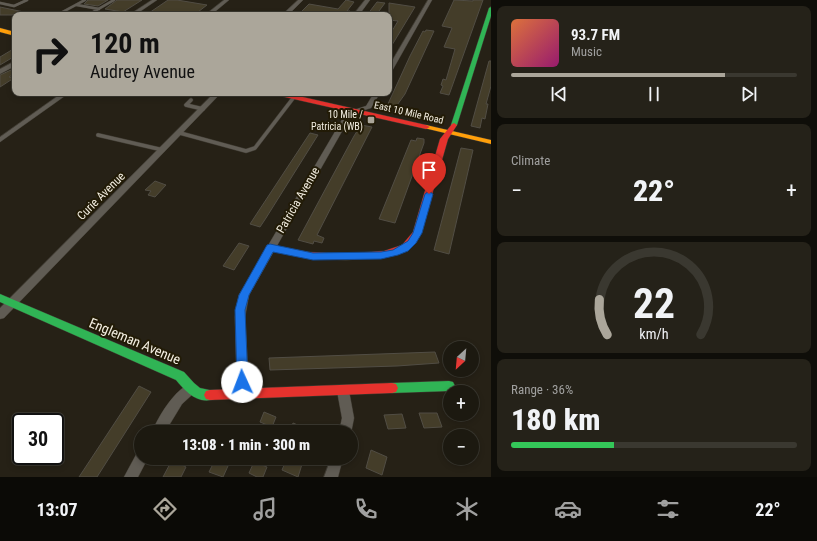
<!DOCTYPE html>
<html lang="en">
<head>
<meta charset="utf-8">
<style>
	body { margin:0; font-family:"Roboto Condensed",sans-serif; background:#252219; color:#f1f3f6; height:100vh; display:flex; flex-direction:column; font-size:15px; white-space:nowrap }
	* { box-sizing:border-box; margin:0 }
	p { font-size:13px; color:#a0a09f }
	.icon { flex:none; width:22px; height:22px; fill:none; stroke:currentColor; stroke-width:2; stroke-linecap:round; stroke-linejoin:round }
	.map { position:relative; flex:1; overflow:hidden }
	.panel { display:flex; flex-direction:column; gap:6px; padding:6px; background:#0f0e09; width:326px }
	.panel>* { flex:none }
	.top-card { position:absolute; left:12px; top:12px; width:380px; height:84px; border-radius:8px; box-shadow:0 2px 6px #0003,0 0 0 1px #3a3830; background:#aba69a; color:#111; overflow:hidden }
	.needle { width:26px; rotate:206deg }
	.tools { position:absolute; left:443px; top:341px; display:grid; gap:8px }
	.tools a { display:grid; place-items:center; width:36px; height:36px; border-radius:50%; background:#1c1910; box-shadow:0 2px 6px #0003,0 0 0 1px #3a3830; font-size:20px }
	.speed { position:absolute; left:12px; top:413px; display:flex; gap:8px; font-size:20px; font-weight:700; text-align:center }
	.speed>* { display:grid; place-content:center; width:52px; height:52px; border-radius:50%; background:#1c1910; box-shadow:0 2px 6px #0003,0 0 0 1px #3a3830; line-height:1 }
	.speed .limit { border:2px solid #111; border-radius:6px; background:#fff; color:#111 }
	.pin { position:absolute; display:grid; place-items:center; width:34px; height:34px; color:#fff; margin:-41px -17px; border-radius:50% 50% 50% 0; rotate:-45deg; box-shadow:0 0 4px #0007 }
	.pin .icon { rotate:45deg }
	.me { position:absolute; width:44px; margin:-22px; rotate:358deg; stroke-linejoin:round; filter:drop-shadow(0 0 3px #0008) }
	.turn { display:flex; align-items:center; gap:14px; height:84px; padding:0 12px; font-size:18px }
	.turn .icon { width:52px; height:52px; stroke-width:2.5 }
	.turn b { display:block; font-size:28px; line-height:34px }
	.big { font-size:30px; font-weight:800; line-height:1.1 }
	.panel .widget { flex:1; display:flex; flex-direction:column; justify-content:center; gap:6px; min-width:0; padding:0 14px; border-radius:8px; background:#252219 }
	.panel .dial { align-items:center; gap:0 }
	.dial svg { height:104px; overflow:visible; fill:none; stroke:#3a3830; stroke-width:7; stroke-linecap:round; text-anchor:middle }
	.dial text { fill:#f1f3f6; stroke:none }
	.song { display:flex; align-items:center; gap:12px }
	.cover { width:48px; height:48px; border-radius:6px; background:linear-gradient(135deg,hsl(20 70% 55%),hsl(320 70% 35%)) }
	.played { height:4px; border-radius:2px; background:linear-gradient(90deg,#aba69a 75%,#3a3830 75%) }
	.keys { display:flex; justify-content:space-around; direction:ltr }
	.heat { display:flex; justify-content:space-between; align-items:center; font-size:22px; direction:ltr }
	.charge { height:6px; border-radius:3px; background:linear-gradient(90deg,#34c759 36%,#3a3830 0) }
	.trip { position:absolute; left:134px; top:425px; width:224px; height:40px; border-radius:20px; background:#1c1910; box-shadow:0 2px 6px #0003,0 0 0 1px #3a3830; font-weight:800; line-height:40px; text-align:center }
	.dock { display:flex; height:64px; justify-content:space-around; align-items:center; background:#0b0a06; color:#a0a09f }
	.dock .icon { width:28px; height:28px }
	.dock .selected { color:#aba69a }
	.dock b { font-size:18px; color:#f1f3f6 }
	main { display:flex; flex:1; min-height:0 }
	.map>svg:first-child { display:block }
	.building { fill:#443d29; stroke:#514d44 }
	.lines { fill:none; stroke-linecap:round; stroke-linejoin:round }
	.lane-far1-casing { stroke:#403c33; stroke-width:3 }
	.lane-casing { stroke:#403c33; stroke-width:4.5 }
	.street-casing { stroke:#403c33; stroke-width:1 }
	.fast-casing { stroke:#403c33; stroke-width:1 }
	.slow-casing { stroke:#403c33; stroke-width:1 }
	.jam-casing { stroke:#403c33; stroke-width:1 }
	.lane-far1 { stroke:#605c54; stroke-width:2.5 }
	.lane { stroke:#605c54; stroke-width:3.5 }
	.street { fill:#605c54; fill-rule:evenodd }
	.fast { fill:#30b455; fill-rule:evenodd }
	.slow { fill:#ff9f0a; fill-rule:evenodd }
	.jam { fill:#e5322d; fill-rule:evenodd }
	.route { fill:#1a73e8; stroke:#114b97 }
	.poi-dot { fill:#aba69a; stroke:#221b06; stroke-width:1.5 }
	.labels { text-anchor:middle; stroke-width:4; stroke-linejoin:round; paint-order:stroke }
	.far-street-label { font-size:10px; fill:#f3eee1; stroke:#221b06 }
	.far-poi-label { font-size:10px; fill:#f3eee1; stroke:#221b06; text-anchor:end }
	.street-label { font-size:12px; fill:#f3eee1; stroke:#221b06 }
	.near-street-label { font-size:14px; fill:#f3eee1; stroke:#221b06 }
</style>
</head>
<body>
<main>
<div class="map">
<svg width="491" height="477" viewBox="0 0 491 477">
	<rect width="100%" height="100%" fill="#262116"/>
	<path class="building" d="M88 0H108L98 6 84 4Z
		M117 0H142L123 12 105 9Z
		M168 0H177L207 5 194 15H146Z
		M346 0 354 2 347 11H350V15H298L309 4 338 9Z
		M454 0 473 1V0H483L449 95 440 93 443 86 441 85 443 79 446 80 455 49 444 47 452 28 442 26Z
		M377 2 385 3 376 15H367Z
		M389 3 415 7 389 50V36L398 21 389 20Z
		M0 7 24 12V15H0Z
		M426 30 434 31 405 94 395 108 387 106 410 56 423 31 425 32Z
		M15 48V56L0 65V57Z
		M489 61H491V86L486 104H488L485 119 482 118 480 128 471 126Z
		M11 70 15 71V73L9 77 14 78 0 87V75Z
		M361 125 372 127 317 235 324 238 322 243 314 241 313 244 298 240 354 136Z
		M310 133 318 135 266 218 260 227 250 224Z
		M417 138 424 139V143L395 223 379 219 411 140 416 141Z
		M461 148 473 150 449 254 434 250Z
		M155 181 166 185 155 197 148 195 151 191 145 190Z
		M239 243 249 246 234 270 223 266Z
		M435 352 439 363 397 366 270 370 269 358Z
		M139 386 151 392 97 477H79Z
		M264 412 276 417 272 427 260 422Z
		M419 413H437L442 427 424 428Z
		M402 414 406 428 388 429 384 415Z
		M293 423 314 432H290Z
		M371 450 387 457 382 475 366 468Z
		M287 458H304L298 477 282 470Z
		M172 460 186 467 181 477H163Z
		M215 460 228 466 223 477 209 472Z
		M254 462 267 467 263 477H257L249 473Z"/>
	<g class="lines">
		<defs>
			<path id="lane-far1" d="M0 3 14 6 27 0
				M77 5 99 9
				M57 15 85 0
				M88 15 114 0"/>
			<path id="lane" d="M191 100 186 105 203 109
				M180 133 246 151 255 148 294 97
				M98 135 163 150"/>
			<path id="street" d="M152 0H157L135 15H129Z
				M224 0H229L211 15H205Z
				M298 0H303L288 15H282Z
				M365 0H370L359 15H353Z
				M428 0H432L392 71 389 73V66Z
				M15 61V66L0 74V69Z
				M62 93H69L0 142V137Z
				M214 93H221L4 318 0 319V308Z
				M374 93H380L371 108 358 112 349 119 249 295 245 317 249 394 247 398 243 399 239 398 237 394 235 317 239 295 343 118 354 110 366 106Z
				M190 384 194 385 196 389 194 393 182 404 165 432H152C158 417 175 389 190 384Z
				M343 386 347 387 349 391 354 418 351 433 339 432 342 418 337 391 339 387Z
				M141 452V458H148L138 477H124L137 453Z
				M331 458H343L338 477H324Z"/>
			<path id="fast" d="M491 7V16L457 125 456 126H452L451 125 489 8Z
				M0 294 184 372 194 383 200 388 214 391 216 395 214 399C198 405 185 391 176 380L0 302Z
				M449 381 453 382 455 386 453 390 449 391 392 393 388 392 386 388 388 384 392 383Z"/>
			<path id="slow" d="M0 28 15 32V36L0 32Z
				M426 125 491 140V144L424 128 422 127Z"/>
			<path id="jam" d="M273 93H285L426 125 430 127 426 129 276 95Z
				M454 123 457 125 448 139 421 233 408 249 385 257 346 260 307 258 267 250 265 248 270 245 307 252 346 254 384 251 402 245 413 232 440 139 452 124Z
				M392 383 396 384 398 388 396 392 392 393 210 400 206 399 204 395 206 391 210 390Z"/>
		</defs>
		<use href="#lane-far1" class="lane-far1-casing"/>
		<use href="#lane" class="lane-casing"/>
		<use href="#street" class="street-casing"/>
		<use href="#fast" class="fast-casing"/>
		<use href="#slow" class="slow-casing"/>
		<use href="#jam" class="jam-casing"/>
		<use href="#lane-far1" class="lane-far1"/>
		<use href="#lane" class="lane"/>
		<use href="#street" class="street"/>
		<use href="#fast" class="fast"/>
		<use href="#slow" class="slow"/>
		<use href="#jam" class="jam"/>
	</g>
	<path class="route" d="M429 191 433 194 422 233 416 243 408 251 398 255 381 259 313 260 273 252 249 295 245 310 248 382 247 386 242 387 238 386 237 382 235 310 239 295 267 245 270 244 313 253 381 252 393 250 408 241 413 233 425 194Z"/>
	<rect class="poi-dot" x="367" y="116" width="8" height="8" rx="2"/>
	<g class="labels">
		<g class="far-street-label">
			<text transform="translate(409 112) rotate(13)" y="4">East 10 Mile Road</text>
		</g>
		<g class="far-poi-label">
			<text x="363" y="118">10 Mile /<tspan x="363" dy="12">Patricia (WB)</tspan></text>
		</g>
		<g class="street-label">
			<text transform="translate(101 196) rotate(-45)" y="4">Curie Avenue</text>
			<text transform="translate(298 200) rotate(-60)" y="4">Patricia Avenue</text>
		</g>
		<g class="near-street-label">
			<text transform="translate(135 341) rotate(23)" y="5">Engleman Avenue</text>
		</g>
	</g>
</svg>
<div class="tools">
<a><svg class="needle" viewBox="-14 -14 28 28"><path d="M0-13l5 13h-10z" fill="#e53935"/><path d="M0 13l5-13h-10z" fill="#a0a09f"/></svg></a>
<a>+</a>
<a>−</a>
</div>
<div class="speed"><div class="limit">30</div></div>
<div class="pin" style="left:429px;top:194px;background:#d93025"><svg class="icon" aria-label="arrive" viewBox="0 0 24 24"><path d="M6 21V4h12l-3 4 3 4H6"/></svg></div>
<svg class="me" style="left:242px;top:382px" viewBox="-20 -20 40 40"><circle r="19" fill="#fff"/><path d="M0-13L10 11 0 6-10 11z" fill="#1a73e8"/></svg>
<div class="trip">13:08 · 1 min · 300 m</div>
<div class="top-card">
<div class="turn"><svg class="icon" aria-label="right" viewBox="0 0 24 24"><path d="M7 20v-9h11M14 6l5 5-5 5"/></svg><div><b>120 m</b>Audrey Avenue</div></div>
</div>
</div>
<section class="panel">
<div class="widget">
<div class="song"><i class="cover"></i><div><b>93.7 FM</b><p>Music</p></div></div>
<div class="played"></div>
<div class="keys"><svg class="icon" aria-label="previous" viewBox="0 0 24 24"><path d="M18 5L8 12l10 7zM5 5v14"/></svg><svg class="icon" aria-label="pause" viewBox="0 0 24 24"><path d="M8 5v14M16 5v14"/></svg><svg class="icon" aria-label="next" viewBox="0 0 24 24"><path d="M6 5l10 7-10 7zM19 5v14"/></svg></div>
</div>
<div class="widget"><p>Climate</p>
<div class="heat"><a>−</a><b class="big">22°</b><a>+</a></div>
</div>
<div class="widget dial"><svg viewBox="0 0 100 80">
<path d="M14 69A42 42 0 1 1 86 69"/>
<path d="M14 69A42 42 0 0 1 8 42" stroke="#aba69a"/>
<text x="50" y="56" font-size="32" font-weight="700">22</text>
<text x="50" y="72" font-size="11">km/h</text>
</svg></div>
<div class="widget"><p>Range · 36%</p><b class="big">180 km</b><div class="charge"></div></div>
</section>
</main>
<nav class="dock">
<b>13:07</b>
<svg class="icon selected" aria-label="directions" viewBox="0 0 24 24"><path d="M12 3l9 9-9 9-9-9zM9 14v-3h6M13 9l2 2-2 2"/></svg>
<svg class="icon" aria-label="music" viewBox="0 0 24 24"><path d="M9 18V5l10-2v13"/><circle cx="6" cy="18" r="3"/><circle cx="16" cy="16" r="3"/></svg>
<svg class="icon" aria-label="phone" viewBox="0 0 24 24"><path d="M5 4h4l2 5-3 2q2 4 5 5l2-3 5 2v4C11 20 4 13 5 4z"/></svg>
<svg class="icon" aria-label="climate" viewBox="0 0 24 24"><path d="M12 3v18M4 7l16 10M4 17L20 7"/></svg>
<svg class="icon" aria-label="car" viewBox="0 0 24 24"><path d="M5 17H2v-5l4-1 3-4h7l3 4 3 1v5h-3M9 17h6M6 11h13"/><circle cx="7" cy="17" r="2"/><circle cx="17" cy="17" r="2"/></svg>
<svg class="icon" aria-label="filters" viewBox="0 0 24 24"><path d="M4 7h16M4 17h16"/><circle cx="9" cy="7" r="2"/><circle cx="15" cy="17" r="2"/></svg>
<b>22°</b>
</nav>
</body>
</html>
